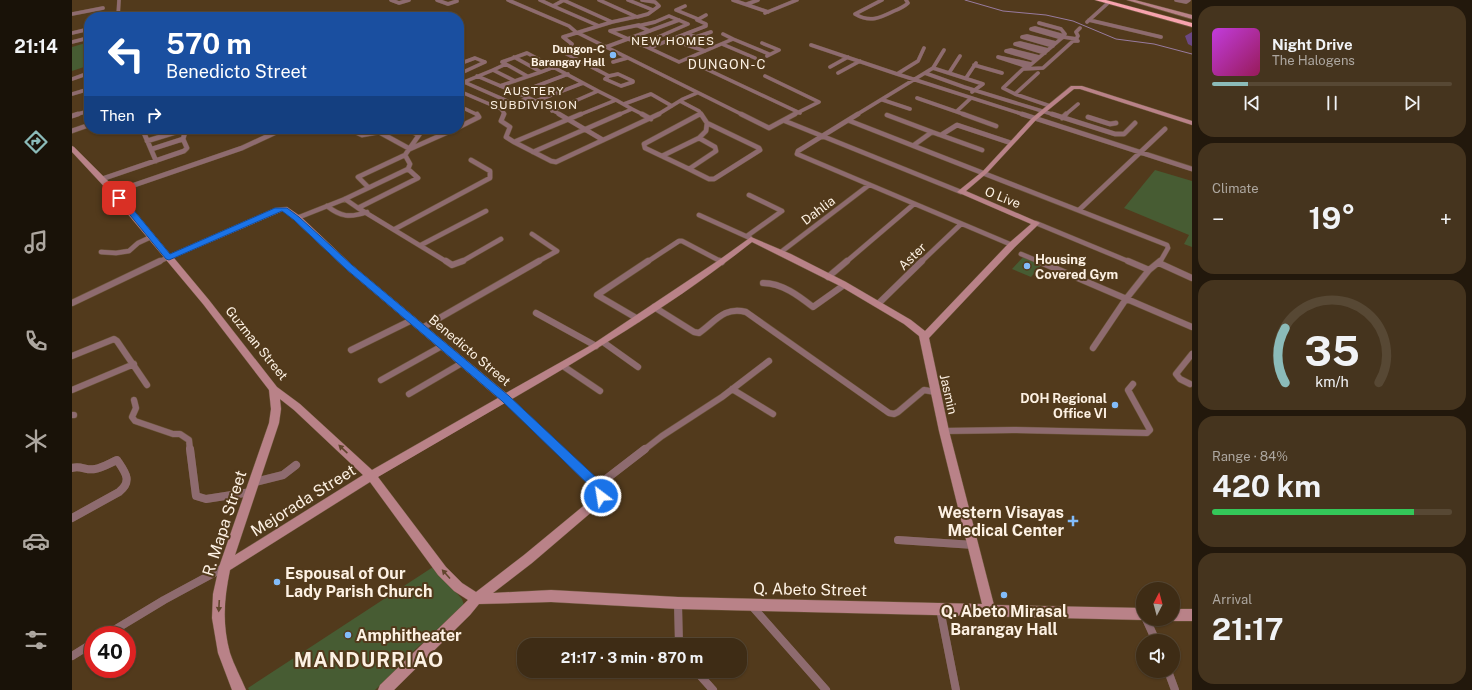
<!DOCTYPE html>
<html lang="en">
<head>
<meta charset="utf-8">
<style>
	body { margin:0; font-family:"Public Sans",sans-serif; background:#45341e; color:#f1f3f6; height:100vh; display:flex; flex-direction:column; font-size:15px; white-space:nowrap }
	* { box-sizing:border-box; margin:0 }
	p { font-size:13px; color:#ada7a0 }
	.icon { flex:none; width:22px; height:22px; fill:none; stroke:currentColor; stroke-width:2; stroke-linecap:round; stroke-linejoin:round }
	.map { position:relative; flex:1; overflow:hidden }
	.sheet { display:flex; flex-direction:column; gap:6px; padding:6px; background:#22180c; width:280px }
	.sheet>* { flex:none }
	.banner { position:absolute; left:12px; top:12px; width:380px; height:122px; border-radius:16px; box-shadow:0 1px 3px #0004,0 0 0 1px #574834; background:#1a4fa0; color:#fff; overflow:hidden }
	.needle { width:26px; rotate:6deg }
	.controls { position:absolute; left:1064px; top:582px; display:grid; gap:8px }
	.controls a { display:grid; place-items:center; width:44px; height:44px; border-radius:50%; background:#3e2c15; box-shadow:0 1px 3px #0004,0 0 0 1px #574834; font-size:20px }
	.speed { position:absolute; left:12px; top:626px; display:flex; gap:8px; font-size:20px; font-weight:700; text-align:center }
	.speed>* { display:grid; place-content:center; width:52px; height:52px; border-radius:50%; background:#3e2c15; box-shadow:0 1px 3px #0004,0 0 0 1px #574834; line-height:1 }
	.speed .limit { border:6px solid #d22; background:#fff; color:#111 }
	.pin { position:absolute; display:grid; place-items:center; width:34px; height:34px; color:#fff; margin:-17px; border-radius:8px; box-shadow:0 2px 6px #0006 }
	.me { position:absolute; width:44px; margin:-22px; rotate:329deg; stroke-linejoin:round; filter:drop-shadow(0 0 3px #0008) }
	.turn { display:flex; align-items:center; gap:14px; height:84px; padding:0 16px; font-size:18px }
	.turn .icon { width:52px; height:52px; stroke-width:2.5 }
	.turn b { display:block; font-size:28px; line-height:34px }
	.then { display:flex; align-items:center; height:38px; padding:0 16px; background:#0003; gap:8px; font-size:15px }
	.big { font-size:30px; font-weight:700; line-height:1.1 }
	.sheet .tile { flex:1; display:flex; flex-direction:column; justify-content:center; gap:6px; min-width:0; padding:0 14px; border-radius:16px; background:#45341e }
	.sheet .dial { align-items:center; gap:0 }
	.dial svg { height:104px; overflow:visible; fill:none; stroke:#574834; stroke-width:7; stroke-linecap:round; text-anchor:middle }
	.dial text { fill:#f1f3f6; stroke:none }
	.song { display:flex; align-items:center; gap:12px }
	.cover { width:48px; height:48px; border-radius:6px; background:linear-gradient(135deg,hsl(290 70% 55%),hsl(330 70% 35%)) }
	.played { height:4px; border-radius:2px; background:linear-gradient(90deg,#8bbbb9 15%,#574834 15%) }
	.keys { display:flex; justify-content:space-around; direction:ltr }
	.heat { display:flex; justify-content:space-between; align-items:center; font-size:22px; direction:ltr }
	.charge { height:6px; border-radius:3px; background:linear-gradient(90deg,#34c759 84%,#574834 0) }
	.trip { position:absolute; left:445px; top:638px; width:230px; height:40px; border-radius:16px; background:#3e2c15; box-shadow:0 1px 3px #0004,0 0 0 1px #574834; font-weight:700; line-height:40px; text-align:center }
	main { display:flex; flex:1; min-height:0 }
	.tabs { display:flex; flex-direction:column; width:72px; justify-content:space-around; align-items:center; background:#191208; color:#ada7a0 }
	.tabs .icon { width:28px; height:28px }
	.tabs .selected { color:#8bbbb9 }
	.tabs b { font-size:18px; color:#f1f3f6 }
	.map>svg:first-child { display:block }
	.green { fill:#475c33 }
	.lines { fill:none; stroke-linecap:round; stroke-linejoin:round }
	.stream { stroke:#987ba0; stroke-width:1 }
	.river { fill:#6c4884; fill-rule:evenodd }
	.street-far3-casing { stroke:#6d573c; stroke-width:4 }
	.street-far2-casing { stroke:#6d573c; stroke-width:5.5 }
	.street-far1-casing { stroke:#6d573c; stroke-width:7 }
	.street-casing { stroke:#6d573c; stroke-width:8 }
	.secondary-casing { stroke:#6d573c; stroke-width:1 }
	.highway-casing { stroke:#6d573c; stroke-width:1 }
	.street-far3 { stroke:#8e6b6f; stroke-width:3.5 }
	.street-far2 { stroke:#8e6b6f; stroke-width:4.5 }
	.street-far1 { stroke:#8e6b6f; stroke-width:6 }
	.street { stroke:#8e6b6f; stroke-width:8 }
	.secondary { fill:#b98288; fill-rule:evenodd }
	.highway { fill:#f7a3ae; fill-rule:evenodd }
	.oneway { fill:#61452c }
	.route { fill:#1a73e8; stroke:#114b97 }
	.poi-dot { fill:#82bcfa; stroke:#523a1c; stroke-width:1.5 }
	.labels { text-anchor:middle; stroke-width:4; stroke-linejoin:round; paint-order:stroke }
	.far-poi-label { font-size:11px; font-weight:bold; fill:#fdf1e3; stroke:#523a1c; text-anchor:end }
	.far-neighbourhood-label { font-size:12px; letter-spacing:1px; fill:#fdf1e3; stroke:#523a1c }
	.far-quarter-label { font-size:13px; letter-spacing:1px; fill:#fdf1e3; stroke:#523a1c }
	.street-label { font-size:13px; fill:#fdf1e3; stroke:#523a1c }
	.poi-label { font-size:13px; font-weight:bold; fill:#fdf1e3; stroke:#523a1c; text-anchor:start }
	.near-street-label { font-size:16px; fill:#fdf1e3; stroke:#523a1c }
	.near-poi-label { font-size:16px; font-weight:bold; fill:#fdf1e3; stroke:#523a1c; text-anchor:start }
	.near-district-label { font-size:20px; font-weight:bold; letter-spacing:1px; fill:#fdf1e3; stroke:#523a1c }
</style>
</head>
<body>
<main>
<nav class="tabs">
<b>21:14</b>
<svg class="icon selected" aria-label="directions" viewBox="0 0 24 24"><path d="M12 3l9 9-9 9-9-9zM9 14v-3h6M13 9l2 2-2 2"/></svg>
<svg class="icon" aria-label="music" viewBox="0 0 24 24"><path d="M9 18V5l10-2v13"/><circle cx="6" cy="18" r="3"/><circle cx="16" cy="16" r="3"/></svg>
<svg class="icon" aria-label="phone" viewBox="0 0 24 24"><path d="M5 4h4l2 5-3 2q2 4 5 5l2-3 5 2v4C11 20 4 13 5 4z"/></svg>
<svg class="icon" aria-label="climate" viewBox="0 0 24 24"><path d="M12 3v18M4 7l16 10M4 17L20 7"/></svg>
<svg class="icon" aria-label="car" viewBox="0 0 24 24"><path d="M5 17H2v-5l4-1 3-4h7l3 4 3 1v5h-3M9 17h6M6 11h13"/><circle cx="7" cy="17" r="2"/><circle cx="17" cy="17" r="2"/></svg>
<svg class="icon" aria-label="filters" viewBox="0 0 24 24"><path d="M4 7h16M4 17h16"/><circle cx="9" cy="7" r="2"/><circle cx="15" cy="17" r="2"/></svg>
</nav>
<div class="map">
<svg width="1120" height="690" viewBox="0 0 1120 690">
	<rect width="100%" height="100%" fill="#523a1c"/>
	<path class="green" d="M17 42V70L12 67 0 71V47Z
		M1083 170 1120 181V247L1112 244 1117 235 1052 208Z
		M952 256 970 264 959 277 940 269Z
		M361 567 390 599 392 605 386 613H383L334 658V660L303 690H177L176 688Z"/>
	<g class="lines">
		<path class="stream" d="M893 0 931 11 974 15 1001 21 1044 39 1082 44 1120 54"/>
		<path class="river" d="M1120 32V46L1116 44 1113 36Z"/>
		<defs>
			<path id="street-far3" d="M319 0 327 3 337 0
				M365 0 376 4 385 1 384 0
				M436 0 497 26 504 32 671 115
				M468 0 481 6
				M491 0 540 22 563 17
				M492 0 481 6 527 26
				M527 0 565 17 576 14 587 6 583 2 570 0
				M556 0 581 10
				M661 0 696 12
				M810 0 783 14C798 23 808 18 822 11 827 9 832 7 836 3L834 0
				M1104 0 1114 2 1117 0
				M675 4 686 0
				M613 6 604 10 626 19
				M693 13 725 0
				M0 14 31 8
				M46 17 47 0
				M1017 20 1089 37
				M1015 22 1036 3
				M967 23 989 29 993 34 991 37 1005 39
				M567 25 538 31 577 48 634 26V24L625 20 634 15
				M0 33 17 29
				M614 34 624 37 639 32
				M651 34 661 39
				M491 37 500 44 498 47 490 50 491 52 537 76
				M491 37 540 22
				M990 38 959 29 963 28 992 36
				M1004 39 1006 36 1004 32 1008 28
				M600 40 633 51
				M0 42 16 38
				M690 43 707 50 695 56
				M650 44 683 58
				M568 45 616 24 597 16 583 22 566 26 578 31
				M739 45 825 74
				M981 46 950 37 955 36 984 43
				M534 47 607 20
				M577 48 607 62 661 39 697 54
				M852 48 846 61 825 74 953 115
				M973 53 943 44 948 43 976 50
				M442 57 469 72 482 67
				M964 60 934 51 939 50 967 57
				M541 62 555 58
				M387 64 403 58 413 62
				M434 64 421 70 443 81
				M959 64 926 57 956 67 991 37
				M902 65 930 73
				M630 67 728 113
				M758 67 776 57
				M861 68 911 84 900 92
				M421 70 392 82 442 104
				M766 73 788 61
				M853 73 892 87 983 115
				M877 73 888 56
				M387 74 413 62
				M546 74 561 81V82L549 86 533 79 537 76Z
				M405 76 464 101 489 115
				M455 76 430 62 455 53 526 91
				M693 76 747 102 721 115
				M894 78 904 63
				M0 79 17 73
				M428 86 469 72
				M387 91 429 109
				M446 93 496 74
				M0 94 17 89
				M943 94 966 73
				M845 98 894 115
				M544 100 560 109 546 115
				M811 100 838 109
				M464 101 511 83
				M608 101 627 111 630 115
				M552 104 579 94 600 106
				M387 106 406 115
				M978 106 943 94 931 88 951 69 971 68 1001 41H1006
				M560 109 572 115
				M480 111 526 91 544 100 507 115
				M885 111 899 98
				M2 115 17 111
				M431 115 432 113 429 109 456 98
				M585 115 611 99 625 93
				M627 115 629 114
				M784 115 861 68 872 50
				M993 115 1006 104"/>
			<path id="street-far2" d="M432 114 429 121 438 127 434 137 442 142 509 114
				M487 114 531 140
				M570 114 579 119
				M629 114 635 123
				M669 114 697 128 723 114
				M786 114 726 151 725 154 940 245
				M891 114 924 126
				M950 114 1120 169
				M980 114 1043 134H1052L1063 123
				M815 115 860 132
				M0 116 6 114
				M1016 117 1038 124 1044 123
				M990 118 994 114
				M713 121 889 192
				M778 121 1095 245 1096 248 1088 262
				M635 123 687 148 688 150 642 179H637L617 169 644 151 643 147 627 138 634 131Z
				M387 127 407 117 405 114
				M79 129 72 133 84 161
				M277 129 290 135 307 132 338 149 383 129
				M334 129 347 135 351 129
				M0 131 17 125
				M347 135 333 155 338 164 336 169 346 178 286 208 375 262
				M869 135 885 125 939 143
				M75 141 114 129
				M442 142 479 161 484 162 587 114
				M842 145 860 132 910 150
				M80 149 111 139
				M461 152 548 114
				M590 156 627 138
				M617 169 573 148 572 144 628 114
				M30 179 112 151 115 148 111 139 114 129
				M296 187 286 177 333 155
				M42 192 170 148 211 129
				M273 199 286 208
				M255 206C269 217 278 218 295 212
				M1007 210 1093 129
				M627 215 678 238
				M225 218 273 199 336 169
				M964 223 1058 262
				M323 229 418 178V171L399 160
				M460 234 485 251 465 262
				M675 236 710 211 677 195
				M349 245 414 211
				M29 252 44 253 57 251 66 243 79 237
				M709 252 797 185
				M949 254 968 262
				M86 262 97 257
				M389 262 429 239
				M575 262 607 241H610L650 262
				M774 262 842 204
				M849 262 889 224"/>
			<path id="street-far1" d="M374 261 380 265 391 261
				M648 261 650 262
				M966 261 1120 327
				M1056 261 1077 270
				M1087 263 1120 278
				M756 277 775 261
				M691 283C710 283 727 296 741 307L772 285
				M0 303 88 261
				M806 304 850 261
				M582 307 622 332 627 333C643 322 652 306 674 312L817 413 822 414 826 412 852 390 863 392
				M464 313 524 346
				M566 319 525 295 576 261
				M350 328 467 261
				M531 342 566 367
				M1021 348 1054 299 1077 270 1088 261
				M279 350 340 320
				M0 356 42 339 45 341 75 385
				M491 366 528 391
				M309 380 370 346
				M1118 384 1108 379 1104 374 1120 354
				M660 389 701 414
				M0 390 62 364
				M337 394 390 363
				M62 400 64 408 60 417 63 421 101 434H108L117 440 118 450
				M0 415H2
				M872 431 941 430 1075 433 1078 430 1056 390 1061 384
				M572 450 590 436 650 397 697 361"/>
			<path id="street" d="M118 449 124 496 134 499 179 492
				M0 468C9 465 14 471 23 469 30 468 38 463 45 460 53 472 61 481 47 492L0 518
				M183 482 211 475 224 465
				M525 486 573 449
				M826 540 902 545
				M606 603 607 645
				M679 605 754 690
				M868 609 884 690
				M1074 619 1084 641
				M34 635 92 600 153 567
				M0 656 21 643
				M624 671 641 690
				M1096 671 1103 690"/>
			<path id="secondary" d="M1055 0H1063L1120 15V19Z
				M999 86H1010L1120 121V125L1008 89H1002L964 120 915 173 894 191 968 223 943 247 857 338 877 431 922 605 1071 608V619H1073L1071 620 606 609 479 602 407 604 398 615 322 690H306L308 685 396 600 382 591 366 575 298 482 158 570C152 599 150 624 158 653 162 665 169 678 174 690H160L146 653 140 618 141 594 147 567 197 423 199 409 197 390 131 304 39 194 0 152V146L2 147 45 190 98 254 203 208 215 207 228 216 280 265 434 393 521 344 647 260 679 237 719 254 774 282 839 320 853 331 937 243 959 224 885 192 911 171 960 118ZM211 211 222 220 274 269 426 398 300 470 228 404 205 387 137 300 102 258ZM680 242 768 286 832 324 847 336 867 431 910 604 606 597 479 590 421 593 460 563 529 504 534 494 529 483 440 399C522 351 605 302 680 242ZM208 399 222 410 291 475 163 555 207 423 209 409ZM433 403 521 489 523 494 521 498 452 555 404 592 390 583 374 567 306 477Z
				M1101 609H1120V621H1101L1097 619H1101Z"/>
			<path id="highway" d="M1023 0H1034L1120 23V27Z"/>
		</defs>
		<use href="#street-far3" class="street-far3-casing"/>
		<use href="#street-far2" class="street-far2-casing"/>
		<use href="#street-far1" class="street-far1-casing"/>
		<use href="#street" class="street-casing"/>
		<use href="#secondary" class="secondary-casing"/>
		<use href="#highway" class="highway-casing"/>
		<use href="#street-far3" class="street-far3"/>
		<use href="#street-far2" class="street-far2"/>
		<use href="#street-far1" class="street-far1"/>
		<use href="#street" class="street"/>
		<use href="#secondary" class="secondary"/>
		<use href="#highway" class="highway"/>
	</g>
	<defs><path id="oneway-solid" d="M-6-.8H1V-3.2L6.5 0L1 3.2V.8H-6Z"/></defs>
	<g class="oneway">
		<use href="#oneway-solid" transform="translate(271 449) rotate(-137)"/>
		<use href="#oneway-solid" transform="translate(374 574) rotate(-132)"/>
		<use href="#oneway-solid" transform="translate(147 606) rotate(93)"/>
	</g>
	<path class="route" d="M47 195 50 196 98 254 203 208H215L227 217 280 265 437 396 529 482 535 492 533 499 529 501 525 499 521 489 430 401 274 269 222 220 210 211 97 260 94 259 45 199 44 198Z"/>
	<g class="poi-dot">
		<circle cx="541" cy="55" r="4"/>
		<circle cx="955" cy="266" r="4"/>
		<circle cx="1043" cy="405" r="4"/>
		<path d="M999 515h4v4h4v4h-4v4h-4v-4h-4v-4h4z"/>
		<circle cx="205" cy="582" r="4"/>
		<circle cx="932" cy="595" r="4"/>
		<circle cx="276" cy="635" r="4"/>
	</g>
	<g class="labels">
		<g class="far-poi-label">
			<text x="533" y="53">Dungon-C<tspan x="533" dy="13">Barangay Hall</tspan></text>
		</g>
		<g class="far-neighbourhood-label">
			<text x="601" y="45">NEW HOMES</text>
			<text x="462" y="95">AUSTERY<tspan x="462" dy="14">SUBDIVISION</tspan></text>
		</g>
		<g class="far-quarter-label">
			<text x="655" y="69">DUNGON-C</text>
		</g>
		<g class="street-label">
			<text transform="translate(931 197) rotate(22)" y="5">O Live</text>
			<text transform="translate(746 210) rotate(-37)" y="5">Dahlia</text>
			<text transform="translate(840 256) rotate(-44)" y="5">Aster</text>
			<text transform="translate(185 343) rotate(51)" y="5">Guzman Street</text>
			<text transform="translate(398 350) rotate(40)" y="5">Benedicto Street</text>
			<text transform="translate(877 394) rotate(77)" y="5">Jasmin</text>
		</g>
		<g class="poi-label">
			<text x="963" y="264">Housing<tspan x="963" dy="15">Covered Gym</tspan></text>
			<text x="1035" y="403" text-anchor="end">DOH Regional<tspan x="1035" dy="15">Office VI</tspan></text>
		</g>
		<g class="near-street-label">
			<text transform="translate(231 500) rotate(-32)" y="6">Mejorada Street</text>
			<text transform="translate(152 523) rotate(-72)" y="6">R. Mapa Street</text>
			<text transform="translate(738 589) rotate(1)" y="6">Q. Abeto Street</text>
		</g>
		<g class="near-poi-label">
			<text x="992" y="518" text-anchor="end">Western Visayas<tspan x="992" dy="18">Medical Center</tspan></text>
			<text x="213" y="579">Espousal of Our<tspan x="213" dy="18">Lady Parish Church</tspan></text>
			<text x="932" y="617" text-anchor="middle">Q. Abeto Mirasal<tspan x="932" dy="18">Barangay Hall</tspan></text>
			<text x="284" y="641">Amphitheater</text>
		</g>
		<g class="near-district-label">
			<text x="297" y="667">MANDURRIAO</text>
		</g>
	</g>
</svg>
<div class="controls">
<a><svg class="needle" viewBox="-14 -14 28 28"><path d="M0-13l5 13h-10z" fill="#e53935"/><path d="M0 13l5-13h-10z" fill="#ada7a0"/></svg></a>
<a><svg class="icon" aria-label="sound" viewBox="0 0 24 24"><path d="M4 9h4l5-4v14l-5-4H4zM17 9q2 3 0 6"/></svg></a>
</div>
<div class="speed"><div class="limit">40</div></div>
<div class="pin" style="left:47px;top:198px;background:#d93025"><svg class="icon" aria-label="arrive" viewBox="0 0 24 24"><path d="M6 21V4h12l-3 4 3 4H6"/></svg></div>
<svg class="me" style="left:529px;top:496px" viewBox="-20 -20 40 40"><circle r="17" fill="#1a73e8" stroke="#fff" stroke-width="3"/><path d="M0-11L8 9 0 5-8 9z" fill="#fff"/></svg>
<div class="trip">21:17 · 3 min · 870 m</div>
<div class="banner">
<div class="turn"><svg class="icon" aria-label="left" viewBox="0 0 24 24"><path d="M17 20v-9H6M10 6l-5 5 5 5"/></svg><div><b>570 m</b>Benedicto Street</div></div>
<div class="then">Then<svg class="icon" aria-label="right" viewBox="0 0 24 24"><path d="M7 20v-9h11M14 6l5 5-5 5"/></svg></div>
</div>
</div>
<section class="sheet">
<div class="tile">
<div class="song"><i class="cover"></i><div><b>Night Drive</b><p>The Halogens</p></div></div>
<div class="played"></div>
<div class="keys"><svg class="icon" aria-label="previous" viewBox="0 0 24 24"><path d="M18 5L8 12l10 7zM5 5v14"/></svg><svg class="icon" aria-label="pause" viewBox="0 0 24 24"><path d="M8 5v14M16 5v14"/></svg><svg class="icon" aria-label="next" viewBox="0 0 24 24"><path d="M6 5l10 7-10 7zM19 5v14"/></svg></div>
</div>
<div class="tile"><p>Climate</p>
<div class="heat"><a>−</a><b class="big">19°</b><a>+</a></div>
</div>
<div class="tile dial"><svg viewBox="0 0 100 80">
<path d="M14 69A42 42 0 1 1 86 69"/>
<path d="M14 69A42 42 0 0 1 14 27" stroke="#8bbbb9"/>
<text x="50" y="56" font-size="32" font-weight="700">35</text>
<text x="50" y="72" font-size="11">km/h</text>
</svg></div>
<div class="tile"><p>Range · 84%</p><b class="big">420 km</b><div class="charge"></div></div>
<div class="tile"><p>Arrival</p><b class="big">21:17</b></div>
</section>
</main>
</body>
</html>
